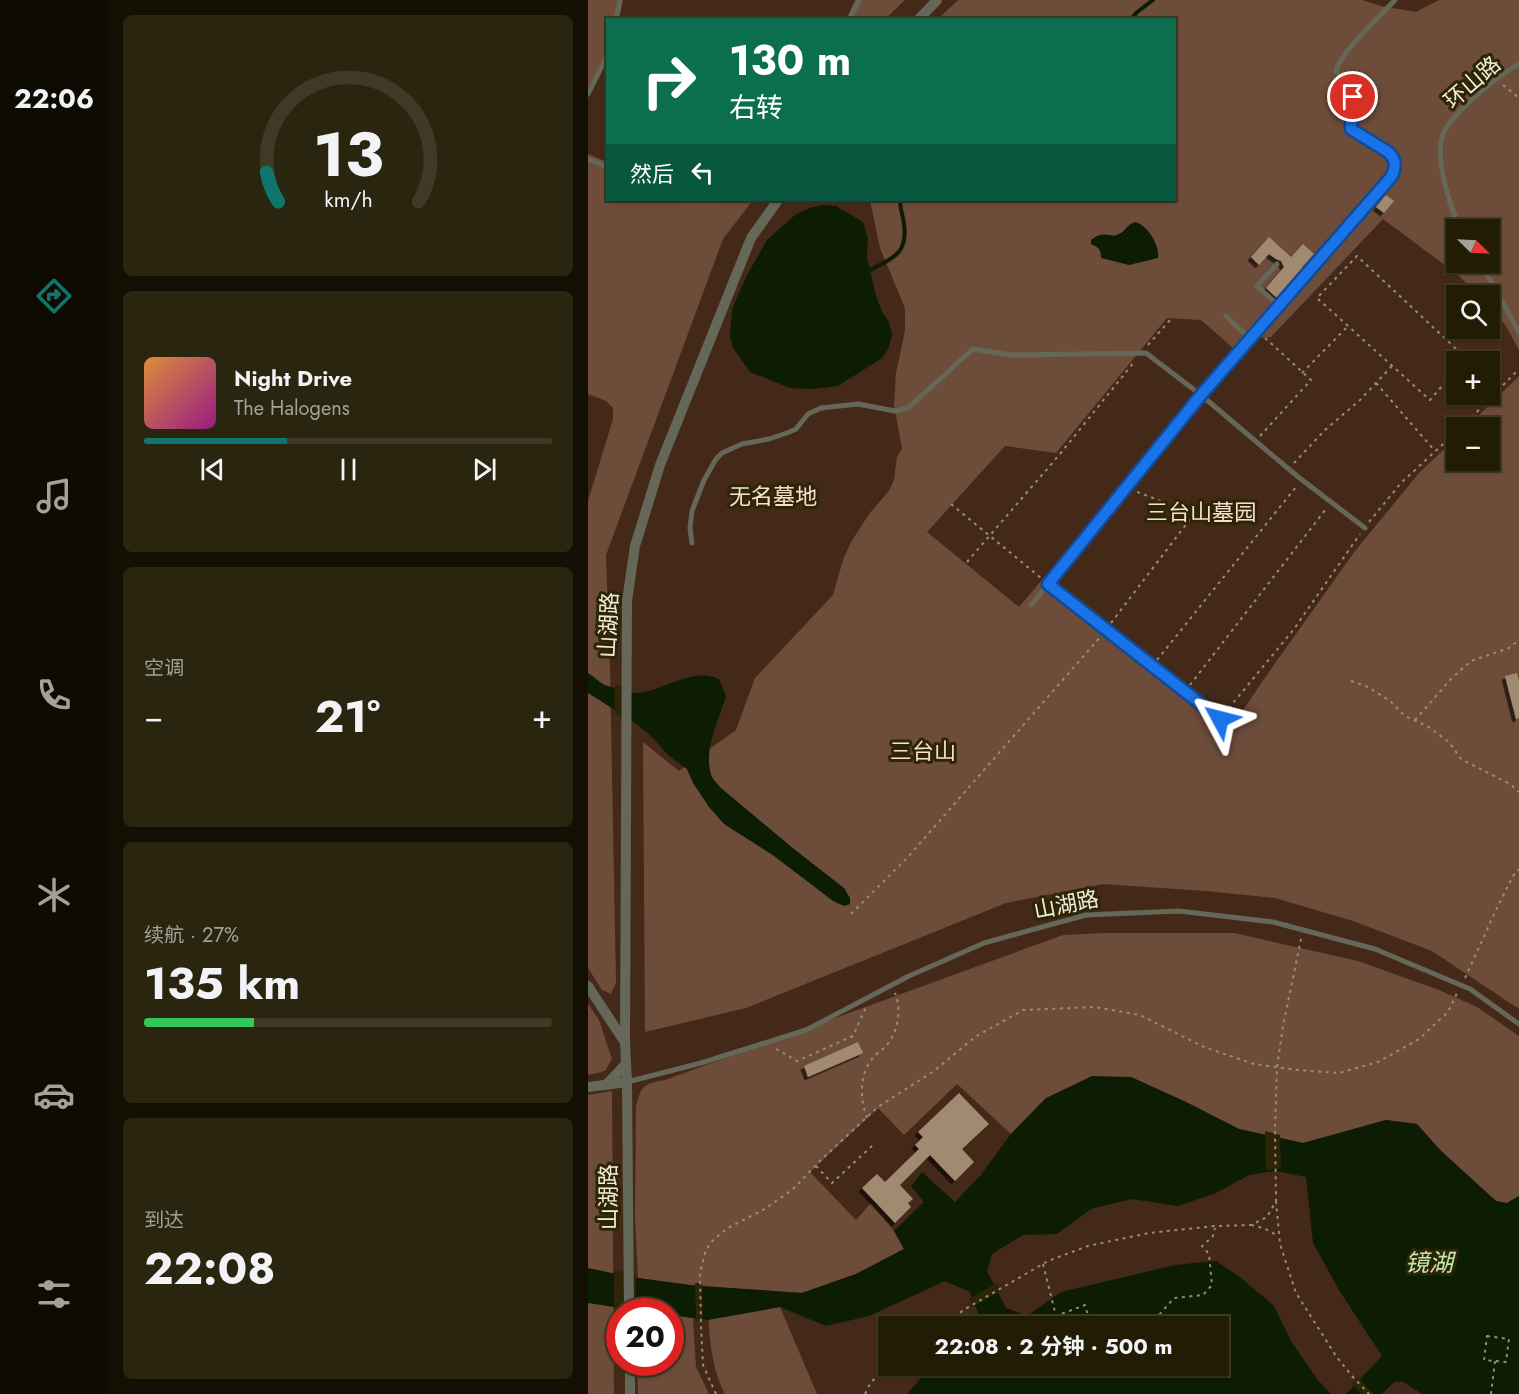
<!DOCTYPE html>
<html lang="zh">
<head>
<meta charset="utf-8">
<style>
	body { margin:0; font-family:Jost,"Noto Sans SC",sans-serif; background:#2a250e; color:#f1f3f6; height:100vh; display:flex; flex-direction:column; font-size:22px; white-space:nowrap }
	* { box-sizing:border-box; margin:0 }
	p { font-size:20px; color:#a2a19a }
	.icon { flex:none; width:33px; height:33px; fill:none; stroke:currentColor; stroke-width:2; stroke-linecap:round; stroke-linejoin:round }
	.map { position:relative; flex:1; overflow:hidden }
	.side { display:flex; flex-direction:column; gap:15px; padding:15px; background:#130f02; width:480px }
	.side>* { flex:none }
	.hud { position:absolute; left:18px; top:18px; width:570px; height:183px; border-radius:0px; box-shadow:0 2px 4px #0004,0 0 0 2px #3f3a26; background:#0b6e4f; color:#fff; overflow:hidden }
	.needle { width:39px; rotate:114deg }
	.buttons { position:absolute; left:858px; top:219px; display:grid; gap:12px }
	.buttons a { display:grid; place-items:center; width:54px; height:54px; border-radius:0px; background:#221c04; box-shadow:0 2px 4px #0004,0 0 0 2px #3f3a26; font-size:30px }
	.speed { position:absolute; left:18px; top:1298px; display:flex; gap:12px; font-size:30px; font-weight:700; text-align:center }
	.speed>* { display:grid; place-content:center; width:78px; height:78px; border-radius:50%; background:#221c04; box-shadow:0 2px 4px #0004,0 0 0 2px #3f3a26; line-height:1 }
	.speed .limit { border:9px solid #d22; background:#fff; color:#111 }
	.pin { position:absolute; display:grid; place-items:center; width:51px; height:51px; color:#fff; margin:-26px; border:3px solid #fff; border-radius:50%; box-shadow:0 2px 6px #0007 }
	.me { position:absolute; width:66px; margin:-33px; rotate:308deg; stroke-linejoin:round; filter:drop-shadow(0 0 4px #0008) }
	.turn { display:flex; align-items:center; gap:21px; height:126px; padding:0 24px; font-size:27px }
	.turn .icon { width:78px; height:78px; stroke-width:2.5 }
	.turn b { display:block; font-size:42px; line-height:51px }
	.then { display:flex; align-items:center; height:57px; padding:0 24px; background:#0003; gap:12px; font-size:22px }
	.big { font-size:45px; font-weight:700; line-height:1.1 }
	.side .card { flex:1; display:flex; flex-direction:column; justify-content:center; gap:9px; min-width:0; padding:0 21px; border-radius:9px; background:#2a250e }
	.side .dial { align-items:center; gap:0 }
	.dial svg { height:156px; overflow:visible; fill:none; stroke:#3f3a26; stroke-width:7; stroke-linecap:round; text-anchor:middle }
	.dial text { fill:#f1f3f6; stroke:none }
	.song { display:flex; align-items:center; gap:18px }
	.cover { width:72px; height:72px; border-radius:9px; background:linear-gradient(135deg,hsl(30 70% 55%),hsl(310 70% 35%)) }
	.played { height:6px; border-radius:3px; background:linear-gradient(90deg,#0f766e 35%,#3f3a26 35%) }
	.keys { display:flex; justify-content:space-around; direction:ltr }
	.heat { display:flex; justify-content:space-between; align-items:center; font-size:33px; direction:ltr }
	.charge { height:9px; border-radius:4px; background:linear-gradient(90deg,#34c759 27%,#3f3a26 0) }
	.trip { position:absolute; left:290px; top:1316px; width:351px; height:60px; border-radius:0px; background:#221c04; box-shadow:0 2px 4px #0004,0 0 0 2px #3f3a26; font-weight:700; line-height:60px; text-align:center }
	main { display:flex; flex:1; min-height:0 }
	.dock { display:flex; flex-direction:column; width:108px; justify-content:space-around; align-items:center; background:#0e0b02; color:#a2a19a }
	.dock .icon { width:42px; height:42px }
	.dock .on { color:#0f766e }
	.dock b { font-size:27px; color:#f1f3f6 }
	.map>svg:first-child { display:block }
	.green { fill:#442919; fill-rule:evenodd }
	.forest { fill:#6e4c3a; fill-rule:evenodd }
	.water { fill:#0c1d03 }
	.pier { fill:#2e2506 }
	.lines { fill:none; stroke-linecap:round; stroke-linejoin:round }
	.stream { stroke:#0c1d03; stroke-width:4 }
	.building { fill:#a18a6f; filter:url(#shadow) }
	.path { stroke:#958e76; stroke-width:2; stroke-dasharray:3 4.5; stroke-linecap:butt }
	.service { stroke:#656858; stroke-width:5 }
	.minor { stroke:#656858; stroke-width:10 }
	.route-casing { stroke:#114b97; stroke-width:15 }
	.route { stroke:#1a73e8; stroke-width:10 }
	.labels { text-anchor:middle; stroke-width:6; stroke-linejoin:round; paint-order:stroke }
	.street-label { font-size:22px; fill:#f1ecda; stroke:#2e2506 }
	.park-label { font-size:22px; fill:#f7ded0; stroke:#2e2506 }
	.water-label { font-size:24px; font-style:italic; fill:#c2e7b0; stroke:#2e2506 }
</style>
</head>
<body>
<main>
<nav class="dock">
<b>22:06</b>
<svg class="icon on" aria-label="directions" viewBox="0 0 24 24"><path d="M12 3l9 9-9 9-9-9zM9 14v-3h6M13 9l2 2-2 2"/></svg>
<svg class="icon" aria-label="music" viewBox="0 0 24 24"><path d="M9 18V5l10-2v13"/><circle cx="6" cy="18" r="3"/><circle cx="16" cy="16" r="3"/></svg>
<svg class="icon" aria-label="phone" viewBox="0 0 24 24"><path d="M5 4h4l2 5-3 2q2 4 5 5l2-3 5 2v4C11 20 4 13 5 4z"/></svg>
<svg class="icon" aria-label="climate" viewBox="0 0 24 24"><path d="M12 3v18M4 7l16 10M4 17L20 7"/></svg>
<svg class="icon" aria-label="car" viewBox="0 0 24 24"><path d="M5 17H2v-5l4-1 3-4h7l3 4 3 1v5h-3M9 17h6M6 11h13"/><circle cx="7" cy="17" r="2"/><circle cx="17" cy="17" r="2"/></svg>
<svg class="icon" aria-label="filters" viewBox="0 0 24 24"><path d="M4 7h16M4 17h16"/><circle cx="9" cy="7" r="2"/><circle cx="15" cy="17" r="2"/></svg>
</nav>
<section class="side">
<div class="card dial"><svg viewBox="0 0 100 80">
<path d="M14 69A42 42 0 1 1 86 69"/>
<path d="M14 69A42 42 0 0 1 8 54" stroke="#0f766e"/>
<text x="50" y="56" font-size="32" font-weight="700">13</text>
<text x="50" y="72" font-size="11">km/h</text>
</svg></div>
<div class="card">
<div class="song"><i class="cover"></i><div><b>Night Drive</b><p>The Halogens</p></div></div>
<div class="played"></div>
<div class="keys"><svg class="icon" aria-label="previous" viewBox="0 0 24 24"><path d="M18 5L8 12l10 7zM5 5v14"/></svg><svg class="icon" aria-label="pause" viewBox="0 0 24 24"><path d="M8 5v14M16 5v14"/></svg><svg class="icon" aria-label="next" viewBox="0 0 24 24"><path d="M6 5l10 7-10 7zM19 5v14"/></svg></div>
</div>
<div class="card"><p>空调</p>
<div class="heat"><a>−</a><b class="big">21°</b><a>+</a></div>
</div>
<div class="card"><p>续航 · 27%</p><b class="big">135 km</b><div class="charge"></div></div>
<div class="card"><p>到达</p><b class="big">22:08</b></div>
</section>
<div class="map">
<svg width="931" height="1394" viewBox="0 0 931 1394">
	<defs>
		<filter id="shadow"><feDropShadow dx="-3.5" dy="3.5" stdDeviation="0" flood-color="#0009"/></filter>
	</defs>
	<rect width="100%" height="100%" fill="#2e2506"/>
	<path class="green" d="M0 0H931V1394H0ZM20 20H586V200H20ZM868 230H902V262H868ZM868 296H902V328H868ZM868 362H902V394H868ZM868 428H902V460H868ZM32 1311H82V1362H32ZM300 1326H630V1365H300Z"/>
	<path class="forest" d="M0 0H35L31 19 20 20 19 58 0 98Z
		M267 0H317L297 19 258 20Z
		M370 0H774L793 6 828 12 851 0H931V350L918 326 902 307V296L890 295 870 275 795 219 683 337 670 338 654 356 613 320 579 318 468 453 417 446 339 532 431 607 453 581 641 731 676 679 767 551 831 473 868 438V460H902V428L879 427 931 376V1009L844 951 765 921 687 898 618 891 515 884 418 903 158 1008 57 1032 55 742 91 771 148 730 167 678 245 595 255 560 263 542 281 514 301 491 306 480 309 457 314 449 306 405 308 373 317 331V308L292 248 282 200H586V20L350 19ZM868 230H902V262H868Z
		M0 154 19 162 20 200H165L135 239 18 555 22 668 28 983 23 994 14 990 0 968V501L25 419V408L18 401 0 394Z
		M517 933H646L770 961 851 990 889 1007 931 1036V1196L919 1203 908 1201 852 1150 829 1124 798 1120 715 1143 651 1129 598 1102 543 1077 458 1098 423 1134 369 1084 316 1135 290 1108 222 1172 268 1220 283 1203 306 1231 316 1249 268 1274 214 1293 159 1289 165 1312 192 1307 229 1394H137C120 1361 121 1323 119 1287L50 1278 47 1217 48 1106C54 1085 55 1084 77 1080L475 935Z
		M0 1004 11 1020 24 1059 17 1071 0 1075Z
		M24 1091 26 1394H0V1095Z
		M83 1315 105 1318 108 1367 121 1394H50L49 1362H82Z"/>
	<path class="water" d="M235 205 248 206 275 222 280 239 279 257 288 296 294 312 301 322 304 334 301 347 294 358 250 386 224 389 202 388 162 372 145 348 142 336 144 309 159 275 179 240 208 214 222 208Z
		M547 222C560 225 572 246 570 258L541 265 513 258C513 249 510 247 503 244V240C517 229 522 239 531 234 538 231 538 225 547 222Z
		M0 673C5 676 10 681 15 684 22 687 44 694 51 693 78 690 103 667 131 679L138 696C131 720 114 751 124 777 126 781 130 784 133 788L206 849 256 888 262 898V904L256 906 245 901 186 856 136 824 121 807 105 783 99 769 81 756 64 737 49 724 0 693Z
		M504 1076 543 1077 598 1102 651 1129 715 1143 798 1120 829 1124 852 1150 908 1201 919 1203 931 1196V1394H834L815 1382H806L794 1394H758L794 1356 751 1290 725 1243 718 1177 688 1171 661 1175 628 1193 590 1206 544 1199 503 1209 469 1234 435 1235 404 1254 399 1271 418 1308 439 1316 473 1292 587 1265 628 1261 653 1278 686 1306 703 1341 729 1379 743 1394H319L340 1370 347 1365H630V1326H395L382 1292 357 1281 281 1316 238 1326 192 1307 120 1320 83 1315 82 1311H52L0 1303V1268L43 1277 101 1285 214 1293 268 1274 316 1249 306 1231 336 1202 323 1186 334 1172 367 1202 392 1176 423 1134 458 1098Z"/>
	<path class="pier" d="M27 684 43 690 42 723 26 713Z
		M677 1131 692 1135 693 1169 678 1170Z
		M26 1270 48 1275V1311L26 1310Z
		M107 1283H114L115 1321H108Z
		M409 1283 413 1291 384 1307 381 1299Z
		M770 1378 786 1394H774L763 1384Z"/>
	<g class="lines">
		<path class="stream" d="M543 20 548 13 565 0
			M282 270C305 258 320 254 316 224 315 216 312 208 312 200"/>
	</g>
	<path class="building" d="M798 195 806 201 796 213 788 207Z
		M681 237 703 257 715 244 726 254 714 267 716 269 690 299 678 288 696 267 693 261 688 259 681 254 671 265 663 257Z
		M929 673 931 682V718L928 719 917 676Z
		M270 1042 275 1053 220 1077 216 1066Z
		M371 1093 401 1124 374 1149 386 1162 367 1181 342 1155 312 1185 325 1199 320 1203 323 1207 307 1223 274 1188 289 1174 297 1182 331 1149 327 1145 335 1137 330 1132Z"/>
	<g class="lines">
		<path class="path" d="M915 85 931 98
			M560 345 582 320
			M868 370 842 400 729 298 769 256 879 359 877 362
			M714 373 760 326
			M788 383 847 451
			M873 428 931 369
			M672 436 723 380 674 335
			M706 463 737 430 772 400 804 366
			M363 504 453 578
			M781 522 813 483 868 432
			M379 562 472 454 547 361
			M523 623 606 514 547 491
			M569 660 708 487
			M763 681 780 687 802 701 817 716 839 726 861 742 873 759 922 784 931 792
			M602 685 738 509
			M636 714 706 629 772 534
			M827 720 863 679 883 661 921 648 931 640
			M263 914 320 857 514 635
			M877 978 908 910 925 876 931 869
			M188 1049 209 1061 265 1036 278 1007
			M279 1118C272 1099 271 1076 284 1059 287 1054 294 1051 298 1046 310 1032 314 1010 307 993
			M228 1166 244 1183 285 1145
			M688 1201 692 1244 708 1293 748 1356 763 1375 781 1394
			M663 1225C673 1227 682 1230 690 1237
			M455 1264 468 1316 497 1305 503 1326 537 1316 547 1321 557 1323 571 1315 586 1298 615 1295 624 1285 621 1254 614 1246 625 1236 627 1228
			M354 1326 377 1309 460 1261 500 1246 561 1233 627 1226 663 1225 679 1217 688 1201 687 1129 689 1067 695 1026 713 939
			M899 1336 921 1339 918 1362 896 1360Z
			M128 1394 115 1365 113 1326 112 1273 117 1253 122 1243 138 1229 175 1210 204 1190 235 1158 290 1107 346 1071 387 1037 435 1010 507 1007 552 1015 616 1047 666 1064 710 1070 751 1073 790 1062 831 1039 860 1012 870 991
			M277 1394 283 1382 303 1365
			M903 1394 907 1361"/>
		<path class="service" d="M28 20 32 0
			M261 20 271 0
			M0 94 20 54
			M0 159 20 167
			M96 200 99 201H125L132 200
			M873 230C862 207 845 156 856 132 867 110 910 76 931 64
			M892 262 931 332
			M689 264 669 286 691 306
			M638 316 662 339
			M104 543 102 528 104 511 116 480 128 459 134 453 154 444 181 439 199 433 208 429 220 414 233 408 270 404 307 411 320 408 385 349 423 355 558 353 613 395 709 476 777 528
			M460 584 632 719
			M443 605 613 395 804 176C808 166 807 159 800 152L763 129C762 122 767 117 768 110 770 100 754 81 748 71 752 53 793 15 807 0
			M39 1082 113 1063 218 1030 321 976 396 943 498 915 591 911 685 922 787 949 882 989 931 1024"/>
		<path class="minor" d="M330 20 349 0
			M0 986 36 1041
			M18 1085 38 1064
			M0 1087 39 1082
			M41 1311 39 1082 37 1042 39 601 47 546 72 465 163 238 190 200
			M42 1362V1394"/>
	</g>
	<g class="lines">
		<defs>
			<path id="route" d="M632 719 460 584 613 395 804 176C808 166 808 159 800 152L763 129C761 116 773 114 765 97"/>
		</defs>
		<use href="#route" class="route-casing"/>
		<use href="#route" class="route"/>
	</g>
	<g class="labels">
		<g class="street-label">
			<text transform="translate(884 82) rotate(-41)" y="8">环山路</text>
			<text transform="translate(20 625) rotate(-87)" y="8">山湖路</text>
			<text transform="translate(478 904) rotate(-11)" y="8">山湖路</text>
			<text transform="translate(20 1197) rotate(-90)" y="8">山湖路</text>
		</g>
		<g class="park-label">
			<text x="185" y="504">无名墓地</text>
			<text x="613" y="520">三台山墓园</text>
			<text x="335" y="759">三台山</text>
		</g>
		<g class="water-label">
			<text x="841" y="1271">镜湖</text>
		</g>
	</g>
</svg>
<div class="buttons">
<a><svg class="needle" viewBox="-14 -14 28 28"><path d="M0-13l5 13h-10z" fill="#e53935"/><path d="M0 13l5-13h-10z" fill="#a2a19a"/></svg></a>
<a><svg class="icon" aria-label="search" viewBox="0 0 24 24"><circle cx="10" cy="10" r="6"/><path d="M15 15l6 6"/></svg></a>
<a>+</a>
<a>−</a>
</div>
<div class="speed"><div class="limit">20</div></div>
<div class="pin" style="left:765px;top:97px;background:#d93025"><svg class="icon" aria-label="arrive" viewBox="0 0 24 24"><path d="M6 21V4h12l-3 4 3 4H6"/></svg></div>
<svg class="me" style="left:632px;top:719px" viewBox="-20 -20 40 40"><path d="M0-17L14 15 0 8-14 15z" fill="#1a73e8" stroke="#fff" stroke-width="4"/></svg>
<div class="trip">22:08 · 2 分钟 · 500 m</div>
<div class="hud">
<div class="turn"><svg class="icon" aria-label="right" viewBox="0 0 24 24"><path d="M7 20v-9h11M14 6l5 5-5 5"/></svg><div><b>130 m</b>右转</div></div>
<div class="then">然后<svg class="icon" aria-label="left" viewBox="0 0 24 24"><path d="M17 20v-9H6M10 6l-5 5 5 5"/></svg></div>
</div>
</div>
</main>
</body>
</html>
